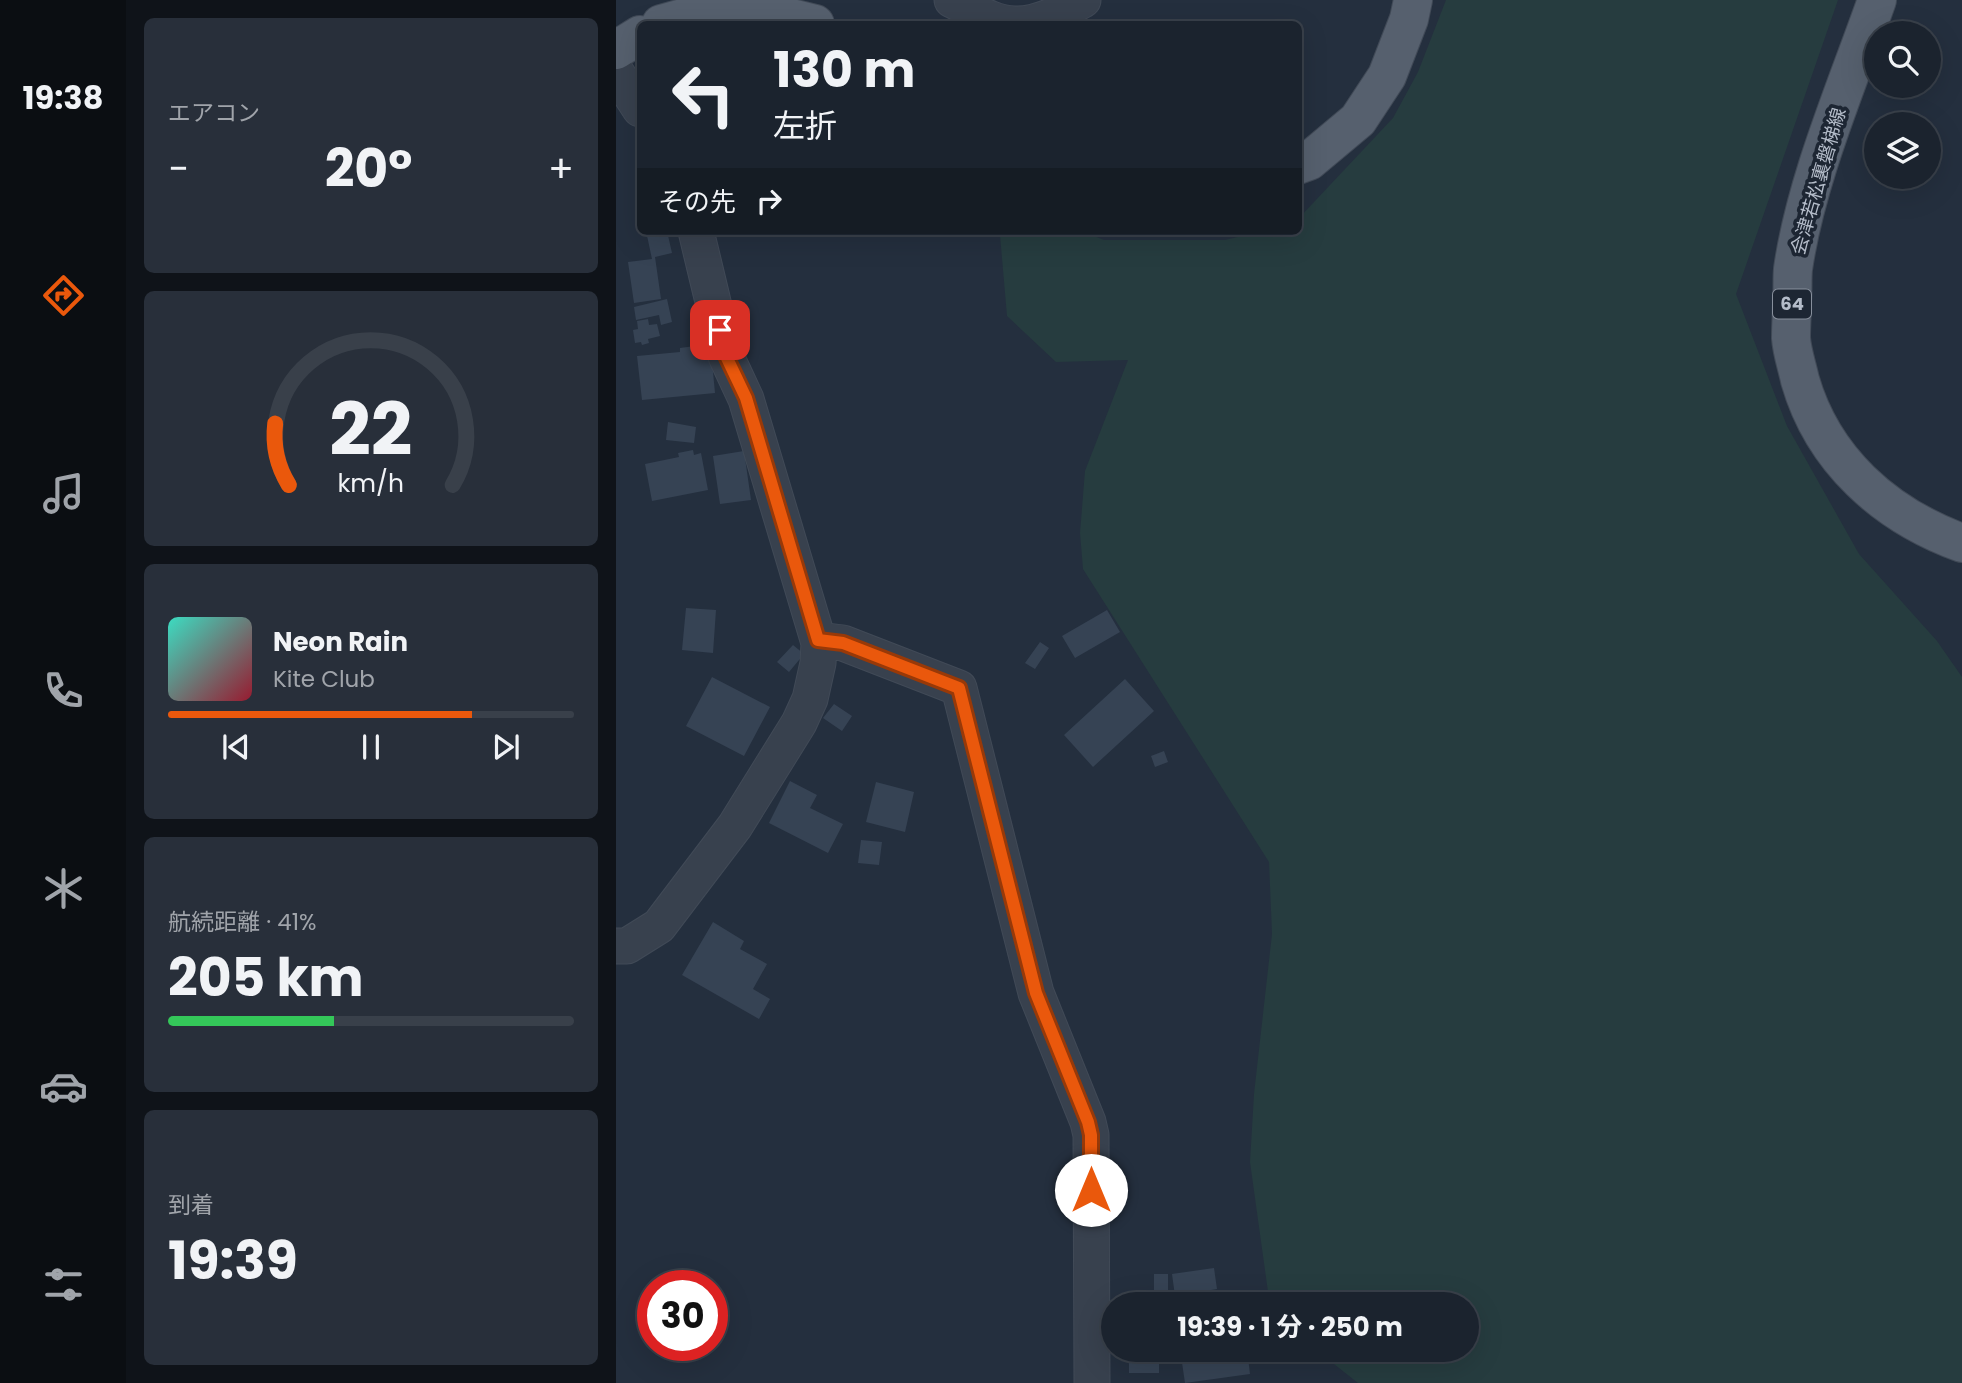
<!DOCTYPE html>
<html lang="ja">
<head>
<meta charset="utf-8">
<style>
	body { margin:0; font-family:Poppins,"Noto Sans JP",sans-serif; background:#282f3a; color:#f1f3f6; height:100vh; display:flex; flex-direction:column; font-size:26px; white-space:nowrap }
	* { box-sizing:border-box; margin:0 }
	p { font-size:23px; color:#a0a4aa }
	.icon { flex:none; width:38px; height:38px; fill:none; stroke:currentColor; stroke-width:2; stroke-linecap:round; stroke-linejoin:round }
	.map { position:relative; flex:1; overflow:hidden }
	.sheet { display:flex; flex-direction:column; gap:18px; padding:18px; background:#0f1319; width:490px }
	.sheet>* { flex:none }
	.guide { position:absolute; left:21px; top:21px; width:665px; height:214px; border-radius:10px; box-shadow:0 7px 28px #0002,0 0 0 2px #39404a; background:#1b232e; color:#f1f3f6; overflow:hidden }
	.fabs { position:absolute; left:1248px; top:21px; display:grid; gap:14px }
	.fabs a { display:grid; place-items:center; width:77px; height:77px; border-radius:50%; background:#1b232e; box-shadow:0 7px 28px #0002,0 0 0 2px #39404a; font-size:35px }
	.speed { position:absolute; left:21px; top:1270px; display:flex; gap:14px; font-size:35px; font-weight:700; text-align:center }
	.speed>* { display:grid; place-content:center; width:91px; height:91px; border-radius:50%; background:#1b232e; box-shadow:0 7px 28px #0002,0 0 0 2px #39404a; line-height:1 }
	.speed .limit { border:10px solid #d22; background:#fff; color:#111 }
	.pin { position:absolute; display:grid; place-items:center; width:60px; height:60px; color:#fff; margin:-30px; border-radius:14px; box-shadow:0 4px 10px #0006 }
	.me { position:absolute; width:77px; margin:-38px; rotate:0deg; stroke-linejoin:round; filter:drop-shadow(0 0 5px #0008) }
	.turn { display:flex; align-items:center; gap:24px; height:147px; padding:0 21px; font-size:32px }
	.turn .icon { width:91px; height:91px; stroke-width:2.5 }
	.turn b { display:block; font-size:49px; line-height:60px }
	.then { display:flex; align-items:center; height:66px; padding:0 21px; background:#0003; gap:14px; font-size:26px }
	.big { font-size:52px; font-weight:700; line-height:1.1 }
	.sheet .widget { flex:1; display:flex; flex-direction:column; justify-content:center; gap:10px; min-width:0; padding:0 24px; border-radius:10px; background:#282f3a }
	.sheet .dial { align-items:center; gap:0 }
	.dial svg { height:182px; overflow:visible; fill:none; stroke:#39404a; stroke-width:7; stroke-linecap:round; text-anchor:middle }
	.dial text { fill:#f1f3f6; stroke:none }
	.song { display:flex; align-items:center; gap:21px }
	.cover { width:84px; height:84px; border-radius:10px; background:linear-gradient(135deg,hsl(170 70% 55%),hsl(350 70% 35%)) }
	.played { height:7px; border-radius:4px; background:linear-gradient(90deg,#ea580c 75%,#39404a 75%) }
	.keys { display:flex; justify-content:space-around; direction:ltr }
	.heat { display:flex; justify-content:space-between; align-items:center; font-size:38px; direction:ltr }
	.charge { height:10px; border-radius:5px; background:linear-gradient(90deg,#34c759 41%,#39404a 0) }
	.trip { position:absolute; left:485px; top:1292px; width:378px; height:70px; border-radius:35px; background:#1b232e; box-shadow:0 7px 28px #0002,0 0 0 2px #39404a; font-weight:700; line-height:70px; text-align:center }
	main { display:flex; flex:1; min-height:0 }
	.tab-bar { display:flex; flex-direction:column; width:126px; justify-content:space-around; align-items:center; background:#0b0e12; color:#a0a4aa }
	.tab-bar .icon { width:49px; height:49px }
	.tab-bar .current { color:#ea580c }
	.tab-bar b { font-size:32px; color:#f1f3f6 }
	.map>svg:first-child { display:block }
	.green { fill:#263c3f }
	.building { fill:#364354 }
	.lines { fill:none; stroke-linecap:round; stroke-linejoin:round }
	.minor-casing { stroke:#414a57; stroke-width:37 }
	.major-casing { stroke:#414a57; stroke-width:40 }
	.minor { stroke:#38414e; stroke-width:35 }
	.major { stroke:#56606e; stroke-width:38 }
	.route-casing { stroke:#983908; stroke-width:18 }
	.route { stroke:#ea580c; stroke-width:12 }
	.labels { text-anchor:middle; stroke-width:7; stroke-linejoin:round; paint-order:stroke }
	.shield { fill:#1d2633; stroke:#878f9c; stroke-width:2 }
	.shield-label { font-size:18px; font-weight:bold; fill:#b4bcc9 }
	.street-label { font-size:19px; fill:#b4bcc9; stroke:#1d2633 }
</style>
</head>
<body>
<main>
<nav class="tab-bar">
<b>19:38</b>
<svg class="icon current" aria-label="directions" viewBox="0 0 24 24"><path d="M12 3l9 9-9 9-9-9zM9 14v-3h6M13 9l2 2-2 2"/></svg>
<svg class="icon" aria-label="music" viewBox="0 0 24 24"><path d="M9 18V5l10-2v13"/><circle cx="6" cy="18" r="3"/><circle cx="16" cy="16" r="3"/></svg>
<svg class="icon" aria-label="phone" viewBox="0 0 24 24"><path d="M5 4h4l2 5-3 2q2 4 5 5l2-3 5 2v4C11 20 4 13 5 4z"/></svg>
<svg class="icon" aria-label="climate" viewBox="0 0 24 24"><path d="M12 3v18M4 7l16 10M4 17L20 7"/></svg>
<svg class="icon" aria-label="car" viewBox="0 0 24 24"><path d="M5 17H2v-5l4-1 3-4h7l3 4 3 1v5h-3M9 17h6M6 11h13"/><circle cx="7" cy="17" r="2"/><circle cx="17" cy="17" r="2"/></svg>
<svg class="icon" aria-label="filters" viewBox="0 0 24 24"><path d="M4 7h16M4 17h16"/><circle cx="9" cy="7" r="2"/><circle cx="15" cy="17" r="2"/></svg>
</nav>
<section class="sheet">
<div class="widget"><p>エアコン</p>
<div class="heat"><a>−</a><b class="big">20°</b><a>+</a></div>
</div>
<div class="widget dial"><svg viewBox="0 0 100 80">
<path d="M14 69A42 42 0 1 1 86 69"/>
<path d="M14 69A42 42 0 0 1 8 42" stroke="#ea580c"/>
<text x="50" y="56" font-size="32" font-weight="700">22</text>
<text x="50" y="72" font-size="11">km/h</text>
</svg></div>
<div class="widget">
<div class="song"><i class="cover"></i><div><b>Neon Rain</b><p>Kite Club</p></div></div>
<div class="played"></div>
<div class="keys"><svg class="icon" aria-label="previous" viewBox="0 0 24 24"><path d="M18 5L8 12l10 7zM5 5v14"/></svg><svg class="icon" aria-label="pause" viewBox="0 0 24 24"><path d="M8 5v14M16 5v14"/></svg><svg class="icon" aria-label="next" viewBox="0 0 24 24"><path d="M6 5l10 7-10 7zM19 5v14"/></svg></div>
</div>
<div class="widget"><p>航続距離 · 41%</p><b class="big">205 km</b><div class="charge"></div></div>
<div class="widget"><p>到着</p><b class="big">19:39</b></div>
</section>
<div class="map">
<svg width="1346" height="1383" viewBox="0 0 1346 1383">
	<rect width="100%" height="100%" fill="#242f3e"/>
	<path class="green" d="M830 0H1222L1120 294 1171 426 1243 554 1321 641 1346 677V1383H742L699 1349H850V1304H657L653 1299 634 1162 638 1094 656 934 653 862 467 569 464 533 469 471 512 360 440 362 391 316 384 235 389 231H466L488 240H609L646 231H682L683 218 777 118 802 72Z"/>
	<path class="building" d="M30 231H51L56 253 39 257 45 299 18 303 12 262 36 259Z
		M51 299 56 322 45 325 43 315 20 320 18 307Z
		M32 319 33 325 41 324 44 336 32 339 33 343 26 345 25 342 19 343 17 330 22 329 21 321Z
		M79 346 80 353 95 351 99 393 26 400 21 356 64 352V348Z
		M52 422 80 427 78 443 50 440Z
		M77 450 78 455 85 453 92 490 36 501 29 464 63 457 62 453Z
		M128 451 135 500 104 504 97 456Z
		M70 608 100 610 97 653 66 650Z
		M491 610 504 632 459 658 446 636Z
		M424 642 433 648 419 669 409 663Z
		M177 645 188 654 173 672 161 662Z
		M96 677 154 707 128 756 70 726Z
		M509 679 538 711 477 767 448 735Z
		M218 704 236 716 226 731 207 718Z
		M548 751 552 762 539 767 535 756Z
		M174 781 201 795 194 808 227 824 212 853 153 823Z
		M260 782 298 792 289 832 250 822Z
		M245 840 266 842 263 865 242 863Z
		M97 922 128 941 124 949 151 964 137 989 154 999 143 1019 66 975Z
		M598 1268 601 1289 559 1296 556 1274Z
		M538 1274H552V1296H538Z
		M513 1349H543V1373H513Z
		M564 1349H631L634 1374 569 1383Z"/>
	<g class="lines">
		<defs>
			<path id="minor" d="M336 0C355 9 378 24 399 24 422 25 447 11 467 0
				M0 72 24 109
				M202 640 227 643 343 688 420 993 472 1122 475 1135 476 1383
				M0 946H11L43 926 119 826 183 723 194 699 202 663 203 643 130 399 110 356 80 231"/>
			<path id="major" d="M1261 0C1231 86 1190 179 1177 269 1176 279 1177 290 1176 301 1176 313 1175 326 1175 338 1176 352 1181 366 1184 380 1207 460 1269 515 1346 543
				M45 24 92 11 159 14 199 24
				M0 50 24 35
				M682 165 693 161 742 120 771 76 793 19 797 0"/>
		</defs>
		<use href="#minor" class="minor-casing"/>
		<use href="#major" class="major-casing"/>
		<use href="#minor" class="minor"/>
		<use href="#major" class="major"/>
	</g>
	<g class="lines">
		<defs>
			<path id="route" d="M104 330 110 356 130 398 202 640 227 643 343 688 420 993 472 1122 475 1135V1190"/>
		</defs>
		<use href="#route" class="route-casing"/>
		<use href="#route" class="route"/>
	</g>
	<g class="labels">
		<rect class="shield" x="1157" y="289.5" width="38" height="29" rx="5"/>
		<g class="shield-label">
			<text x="1176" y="310">64</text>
		</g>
		<g class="street-label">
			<text transform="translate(1202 181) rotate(-74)" y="7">会津若松裏磐梯線</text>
		</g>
	</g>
</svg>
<div class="fabs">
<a><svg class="icon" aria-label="search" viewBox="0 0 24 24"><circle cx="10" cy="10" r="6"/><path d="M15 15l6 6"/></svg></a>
<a><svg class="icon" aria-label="layers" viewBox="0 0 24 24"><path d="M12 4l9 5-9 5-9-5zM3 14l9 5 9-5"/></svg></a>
</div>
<div class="speed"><div class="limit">30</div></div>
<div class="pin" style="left:104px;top:330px;background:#d93025"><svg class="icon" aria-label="arrive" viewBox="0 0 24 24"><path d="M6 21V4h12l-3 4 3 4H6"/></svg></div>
<svg class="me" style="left:475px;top:1190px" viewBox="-20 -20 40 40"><circle r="19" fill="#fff"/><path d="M0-13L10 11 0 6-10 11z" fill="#ea580c"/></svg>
<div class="trip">19:39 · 1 分 · 250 m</div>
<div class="guide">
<div class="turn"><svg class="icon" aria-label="left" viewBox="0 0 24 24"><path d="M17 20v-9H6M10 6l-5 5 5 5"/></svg><div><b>130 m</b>左折</div></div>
<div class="then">その先<svg class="icon" aria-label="right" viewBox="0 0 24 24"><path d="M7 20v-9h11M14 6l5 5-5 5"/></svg></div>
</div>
</div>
</main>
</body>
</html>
